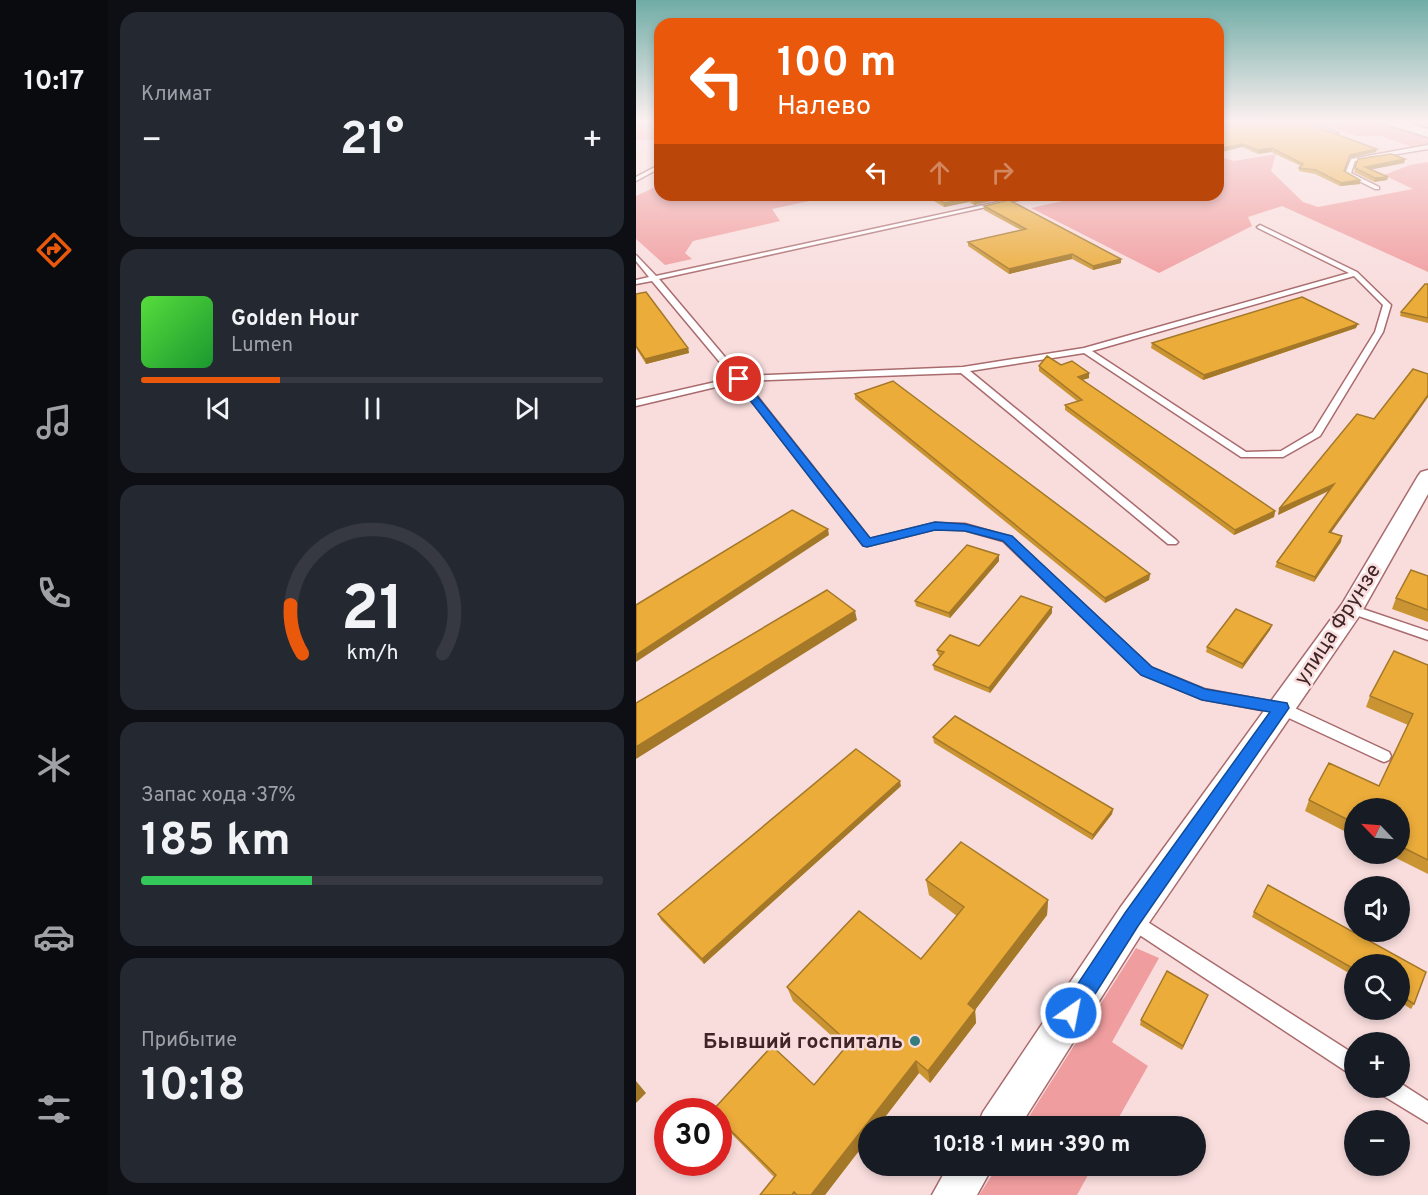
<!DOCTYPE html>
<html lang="ru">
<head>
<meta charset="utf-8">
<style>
	body { margin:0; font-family:Overpass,sans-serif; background:#242831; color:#f1f3f6; height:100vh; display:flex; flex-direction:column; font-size:22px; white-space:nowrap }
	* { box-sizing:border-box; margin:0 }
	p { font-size:20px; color:#9ea1a6 }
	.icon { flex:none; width:33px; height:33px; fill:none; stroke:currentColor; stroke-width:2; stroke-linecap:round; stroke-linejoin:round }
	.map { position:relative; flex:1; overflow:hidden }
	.sheet { display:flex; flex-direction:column; gap:12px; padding:12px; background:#0d0f14; width:528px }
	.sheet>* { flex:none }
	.guide { position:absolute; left:18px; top:18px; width:570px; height:183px; border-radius:18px; box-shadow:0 3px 9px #0003; background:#ea580c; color:#fff; overflow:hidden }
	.needle { width:39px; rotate:295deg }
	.buttons { position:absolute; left:708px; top:798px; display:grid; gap:12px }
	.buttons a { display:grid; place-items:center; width:66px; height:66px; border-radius:50%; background:#171b24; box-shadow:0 3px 9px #0003; font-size:30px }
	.speed { position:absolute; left:18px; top:1098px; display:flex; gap:12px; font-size:30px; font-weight:700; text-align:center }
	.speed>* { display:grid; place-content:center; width:78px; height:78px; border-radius:50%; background:#171b24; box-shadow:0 3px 9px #0003; line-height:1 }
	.speed .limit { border:9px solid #d22; background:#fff; color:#111 }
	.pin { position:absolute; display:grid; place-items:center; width:51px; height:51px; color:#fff; margin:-26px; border:3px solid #fff; border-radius:50%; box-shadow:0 2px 6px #0007 }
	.me { position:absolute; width:66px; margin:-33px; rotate:33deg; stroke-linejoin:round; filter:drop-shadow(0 0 4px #0008) }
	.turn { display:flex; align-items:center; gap:21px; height:126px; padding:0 24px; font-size:27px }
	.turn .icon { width:78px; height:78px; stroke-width:2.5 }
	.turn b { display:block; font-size:42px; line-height:51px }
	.lanes { display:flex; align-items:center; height:57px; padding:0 24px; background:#0003; justify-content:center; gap:30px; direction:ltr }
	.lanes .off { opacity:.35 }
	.big { font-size:45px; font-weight:700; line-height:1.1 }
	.sheet .widget { flex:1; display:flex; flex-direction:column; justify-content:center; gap:9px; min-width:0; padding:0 21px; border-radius:18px; background:#242831 }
	.sheet .dial { align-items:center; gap:0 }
	.dial svg { height:156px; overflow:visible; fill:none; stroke:#363941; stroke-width:7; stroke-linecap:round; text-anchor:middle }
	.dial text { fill:#f1f3f6; stroke:none }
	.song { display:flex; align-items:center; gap:18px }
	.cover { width:72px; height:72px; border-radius:9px; background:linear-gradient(135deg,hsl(110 70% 55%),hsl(130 70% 35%)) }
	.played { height:6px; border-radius:3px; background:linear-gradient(90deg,#ea580c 30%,#363941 30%) }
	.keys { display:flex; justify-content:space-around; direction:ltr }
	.heat { display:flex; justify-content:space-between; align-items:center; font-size:33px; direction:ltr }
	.charge { height:9px; border-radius:4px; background:linear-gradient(90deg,#34c759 37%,#363941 0) }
	.trip { position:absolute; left:222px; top:1116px; width:348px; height:60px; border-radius:30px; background:#171b24; box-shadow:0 3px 9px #0003; font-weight:700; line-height:60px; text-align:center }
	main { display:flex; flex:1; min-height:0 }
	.tab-bar { display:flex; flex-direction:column; width:108px; justify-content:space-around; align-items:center; background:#090b0e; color:#9ea1a6 }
	.tab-bar .icon { width:42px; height:42px }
	.tab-bar .on { color:#ea580c }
	.tab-bar b { font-size:27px; color:#f1f3f6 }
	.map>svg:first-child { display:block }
	.green { fill:#f09d9f }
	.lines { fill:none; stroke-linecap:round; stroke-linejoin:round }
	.service-casing { stroke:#a96b6d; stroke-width:3 }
	.minor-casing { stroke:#a96b6d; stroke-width:3 }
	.secondary-casing { stroke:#a96b6d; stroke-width:3 }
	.service { fill:#fff; fill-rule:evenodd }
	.minor { fill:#fff; fill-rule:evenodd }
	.secondary { fill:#fff; fill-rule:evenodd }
	.wall { fill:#ca9432 }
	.shaded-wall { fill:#a47829 }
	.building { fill:#ebac3a; stroke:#a47829; stroke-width:1.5 }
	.route { fill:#1a73e8; stroke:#114b97; stroke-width:1.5 }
	.poi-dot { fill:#347d7f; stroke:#f9dddd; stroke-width:2 }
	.labels { text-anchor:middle; stroke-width:5; stroke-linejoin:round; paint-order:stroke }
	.near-street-label { font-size:21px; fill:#3f2526; stroke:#f9dddd }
	.near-poi-label { font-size:21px; font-weight:bold; fill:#3f2526; stroke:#f9dddd; text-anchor:end }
</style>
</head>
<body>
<main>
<nav class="tab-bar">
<b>10:17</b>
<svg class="icon on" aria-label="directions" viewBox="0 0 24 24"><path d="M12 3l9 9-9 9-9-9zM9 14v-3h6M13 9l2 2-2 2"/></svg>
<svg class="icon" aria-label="music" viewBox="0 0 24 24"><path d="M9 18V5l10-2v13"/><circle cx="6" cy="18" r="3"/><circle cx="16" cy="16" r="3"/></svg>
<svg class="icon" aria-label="phone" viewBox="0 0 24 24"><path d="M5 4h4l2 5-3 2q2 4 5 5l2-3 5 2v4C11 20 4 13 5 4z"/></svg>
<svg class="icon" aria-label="climate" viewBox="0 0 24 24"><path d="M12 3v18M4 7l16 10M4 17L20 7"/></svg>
<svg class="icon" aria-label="car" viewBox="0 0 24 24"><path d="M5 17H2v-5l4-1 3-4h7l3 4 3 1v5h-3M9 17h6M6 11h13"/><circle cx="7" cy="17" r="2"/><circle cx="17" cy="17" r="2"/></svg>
<svg class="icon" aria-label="filters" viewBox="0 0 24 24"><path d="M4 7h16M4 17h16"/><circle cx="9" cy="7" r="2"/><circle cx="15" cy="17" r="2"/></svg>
</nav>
<section class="sheet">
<div class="widget"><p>Климат</p>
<div class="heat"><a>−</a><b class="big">21°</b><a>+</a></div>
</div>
<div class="widget">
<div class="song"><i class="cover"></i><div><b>Golden Hour</b><p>Lumen</p></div></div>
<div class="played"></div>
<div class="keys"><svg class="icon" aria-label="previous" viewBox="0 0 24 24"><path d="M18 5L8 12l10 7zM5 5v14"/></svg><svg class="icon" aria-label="pause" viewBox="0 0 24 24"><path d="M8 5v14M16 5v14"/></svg><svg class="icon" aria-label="next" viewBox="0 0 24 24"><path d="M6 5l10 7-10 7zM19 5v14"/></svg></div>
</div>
<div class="widget dial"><svg viewBox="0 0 100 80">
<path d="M14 69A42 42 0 1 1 86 69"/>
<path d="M14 69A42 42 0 0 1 8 44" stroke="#ea580c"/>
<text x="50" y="56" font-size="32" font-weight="700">21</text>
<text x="50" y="72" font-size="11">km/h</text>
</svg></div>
<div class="widget"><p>Запас хода · 37%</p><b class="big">185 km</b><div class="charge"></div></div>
<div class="widget"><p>Прибытие</p><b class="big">10:18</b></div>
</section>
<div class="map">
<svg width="792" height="1195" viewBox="0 0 792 1195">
	<rect width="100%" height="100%" fill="#f9dddd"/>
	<path class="green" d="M0 121H24V139L0 140Z
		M676 121H748L792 136V144L776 147 745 136H721Z
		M640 154 635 171 667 202 682 207 777 189 748 175 774 165 792 162V272L646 206 612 217 616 226 523 273 395 208 454 195H582V156L598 161Z
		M24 185V195H201L136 209 144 221 57 241 49 253 56 259 29 265 0 239V196Z
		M500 948 523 958 476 1042 512 1066 478 1126H387Z
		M362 1166H457L441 1195H343Z"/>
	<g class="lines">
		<defs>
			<path id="service" d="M663 121H669L702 133 698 134Z
				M792 145V149L719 161 715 173 743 187V189H739L709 174 715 159Z
				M19 167 24 168 0 181V177Z
				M394 195H405L23 279 105 376 327 367 448 348 713 273 622 228 621 227 624 225 721 272 755 305 747 332 684 436 647 457H605L448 353 334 371 540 540 542 542 540 544H532L325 373 109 381 234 539 299 523 329 524 375 537 516 668 568 689 650 704 753 752 755 756 753 760 748 762 743 760 642 713 566 699 506 674 367 541 328 530 299 529 231 546 227 545 101 382 0 406V400L97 378 16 281 0 284V280L13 277 0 261V255L20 276ZM718 276 747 305 739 332 677 432 645 451 610 452 456 351Z
				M715 605 792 631V640L711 612 709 609 711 606Z
				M496 912 718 1054V1074L711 1072 490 926 488 920 490 914Z
				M764 1083 792 1101V1123L746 1095 743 1088H764Z"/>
			<path id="minor" d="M792 470V494L724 615 508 930 384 1126H341L347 1112 484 908 706 604 782 476 785 472Z
				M312 1166H357L341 1195H296Z"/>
			<path id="secondary" d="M749 121H767L792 129V137L750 124Z"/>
		</defs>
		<use href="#service" class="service-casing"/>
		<use href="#minor" class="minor-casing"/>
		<use href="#secondary" class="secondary-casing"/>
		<use href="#service" class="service"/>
		<use href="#minor" class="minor"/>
		<use href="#secondary" class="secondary"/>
	</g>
	<path class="wall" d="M582 121 740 152 713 158 708 171 724 184 704 186 679 174 663 171V168L665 166 635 152 622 154 606 147Z
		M722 159H769L768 163 735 169 752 177 751 180 738 182 718 172Z
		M288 195H364V199L338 205 333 202 308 207Z
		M348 206 485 259V263L457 270 436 259 373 274 332 246V242L385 230 348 210Z
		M792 284V323L764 316 765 312Z
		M0 294 52 348 53 353 10 364 0 348Z
		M720 328 567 380 515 348 516 343Z
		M425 365 453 378 447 380 639 511 638 517 598 535 429 410V405L441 401 403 371V366Z
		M792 374V397L695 532 705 542 678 582 639 567 641 562 693 491 642 515 738 419Z
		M219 394 514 574 513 580 469 603 219 399Z
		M363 555V561L314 618 280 606 279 601Z
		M792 576V622L756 609 760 598Z
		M416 613 354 693 298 670 297 665 304 656 302 655 301 650 343 646Z
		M636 625 634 630 606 669 570 652 571 647Z
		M792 665V874L752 854H764V808H718V836L669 811 673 800 743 786 772 725 730 707 734 696Z
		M297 737 477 809 476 814 456 840 298 743Z
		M265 786 68 964 25 920 22 914Z
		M290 880 412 900 411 915 339 1010 340 1023 294 1083 283 1073 189 1195H124L138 1177 85 1123 82 1120V1112L178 1085 209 1048 157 1001 151 987 285 959 321 916 293 895Z
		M632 885 790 972 778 1004 775 1009 764 1002V964H718V976L616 917 618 912Z
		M572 995 546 1050 504 1025 505 1020Z"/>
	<path class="shaded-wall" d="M606 144V147L582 153V149Z
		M636 148 635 152 622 154V150Z
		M741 149 740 152 713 158 707 175 714 155Z
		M769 159 768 163 728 171 729 167Z
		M752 177 751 180 738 182 739 178Z
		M724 180V184L704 186 705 183Z
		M364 195V199L338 205V201Z
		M333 198V202L308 207V203Z
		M436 254V259L373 274V269Z
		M485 259V263L457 270V266Z
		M722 324 720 328 567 380 568 375Z
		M52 348 53 353 10 364 9 359Z
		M453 373V378L442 381V377Z
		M792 395V397L776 420 692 537 693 532Z
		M698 484 696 489 642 515 643 509Z
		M639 511 638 517 598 535 599 530Z
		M192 529 193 535 0 662V655Z
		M706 536 705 542 678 582 679 577Z
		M363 555V561L314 618 313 613Z
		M514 574 513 580 469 603V598Z
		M416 607V613L354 693 353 688Z
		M219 611 221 620 0 759V747Z
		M636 625 634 630 606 669 607 664Z
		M264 781 265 786 68 964 66 959Z
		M477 809 476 814 456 840 457 835Z
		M412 900 411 915 339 1010 340 1023 294 1083 292 1071 332 1004Z
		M572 995 570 1000 546 1050 547 1046Z
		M280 1061 283 1073 242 1126H232V1139L189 1195H175Z
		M0 1081 10 1093 0 1103Z"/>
	<path class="building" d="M582 121H664L741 149 714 155 708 171 724 180 705 183 680 170 663 168 667 164 636 148 622 150 606 144 582 149Z
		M755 154 769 159 729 167 752 177 739 178 719 168 722 159Z
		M294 195H364L338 201 333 198 308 203Z
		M373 200 485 259 457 266 436 254 373 269 332 242 390 229 348 206Z
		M789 284H792V318L765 312Z
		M10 292 52 348 9 359 0 346V294Z
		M666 297 722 324 568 375 516 343Z
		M411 356 425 365 436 361 453 373 442 377 639 511 599 530 429 405 446 400 403 366Z
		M777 369 792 374V395L693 532 706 536 679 577 641 562 698 484 643 509 721 414 738 419Z
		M257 381 514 574 469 598 219 394Z
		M156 510 192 529 0 655V605Z
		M331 545 363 555 313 613 279 601Z
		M775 570 792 576V610L760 598Z
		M191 590 219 611 0 747V703Z
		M385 596 416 607 353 688 297 665 308 652 301 650 314 635 343 646Z
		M600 609 636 625 607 664 571 647Z
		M758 651 792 665V860L764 846V808H718V823L673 800 693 763 743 786 777 714 734 696Z
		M319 716 477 809 457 835 297 737Z
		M220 749 264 781 66 959 22 914Z
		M325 842 412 900 332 1004 339 1010 292 1071 280 1061 175 1195H161L158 1192 156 1195H124L140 1175 82 1118V1112L76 1111 136 1046 178 1085 213 1043 151 987 223 911 285 959 328 907 290 880Z
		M632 885 790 972 778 1004 764 995V964H718V969L618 912Z
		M531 971 572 995 547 1046 505 1020Z"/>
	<linearGradient id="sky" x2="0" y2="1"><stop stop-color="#70aca6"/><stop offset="0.42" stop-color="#fcf0f0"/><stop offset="1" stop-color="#fcf0f0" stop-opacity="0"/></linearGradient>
	<rect width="792" height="288" fill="url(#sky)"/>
	<path class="route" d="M99 377H106L234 538 299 522 329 524 376 536 516 667 569 689 645 702 651 703 653 708 502 926 442 1021 435 1024 427 1021 424 1013 427 1006 489 913 634 712 566 700 505 675 367 541 329 531 299 530 231 547 227 546 99 381Z"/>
	<circle class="poi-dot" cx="279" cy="1041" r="6"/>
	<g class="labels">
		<g class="near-street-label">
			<text transform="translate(701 624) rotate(-57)" y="7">улица Фрунзе</text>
		</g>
		<g class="near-poi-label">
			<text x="267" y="1048">Бывший госпиталь</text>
		</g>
	</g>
</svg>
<div class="buttons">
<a><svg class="needle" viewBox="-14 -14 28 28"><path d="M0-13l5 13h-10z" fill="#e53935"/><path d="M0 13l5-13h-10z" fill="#9ea1a6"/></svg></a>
<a><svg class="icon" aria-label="sound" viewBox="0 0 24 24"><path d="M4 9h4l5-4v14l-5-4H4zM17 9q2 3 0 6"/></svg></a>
<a><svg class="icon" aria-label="search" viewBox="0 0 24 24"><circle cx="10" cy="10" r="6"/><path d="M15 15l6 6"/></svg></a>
<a>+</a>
<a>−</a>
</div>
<div class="speed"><div class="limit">30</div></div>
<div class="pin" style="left:103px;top:379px;background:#d93025"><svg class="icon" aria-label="arrive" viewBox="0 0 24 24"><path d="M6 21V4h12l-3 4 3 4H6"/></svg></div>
<svg class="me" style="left:435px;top:1013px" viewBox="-20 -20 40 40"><circle r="17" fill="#1a73e8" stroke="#fff" stroke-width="3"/><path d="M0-11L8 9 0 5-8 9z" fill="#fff"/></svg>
<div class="trip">10:18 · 1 мин · 390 m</div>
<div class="guide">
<div class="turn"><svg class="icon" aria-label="left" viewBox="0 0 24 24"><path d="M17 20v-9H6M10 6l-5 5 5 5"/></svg><div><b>100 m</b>Налево</div></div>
<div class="lanes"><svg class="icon" aria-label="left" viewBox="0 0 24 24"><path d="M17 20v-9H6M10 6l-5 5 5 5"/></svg><svg class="icon off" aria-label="ahead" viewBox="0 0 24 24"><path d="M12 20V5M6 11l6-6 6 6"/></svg><svg class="icon off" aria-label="right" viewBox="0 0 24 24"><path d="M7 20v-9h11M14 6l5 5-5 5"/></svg></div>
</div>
</div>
</main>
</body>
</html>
